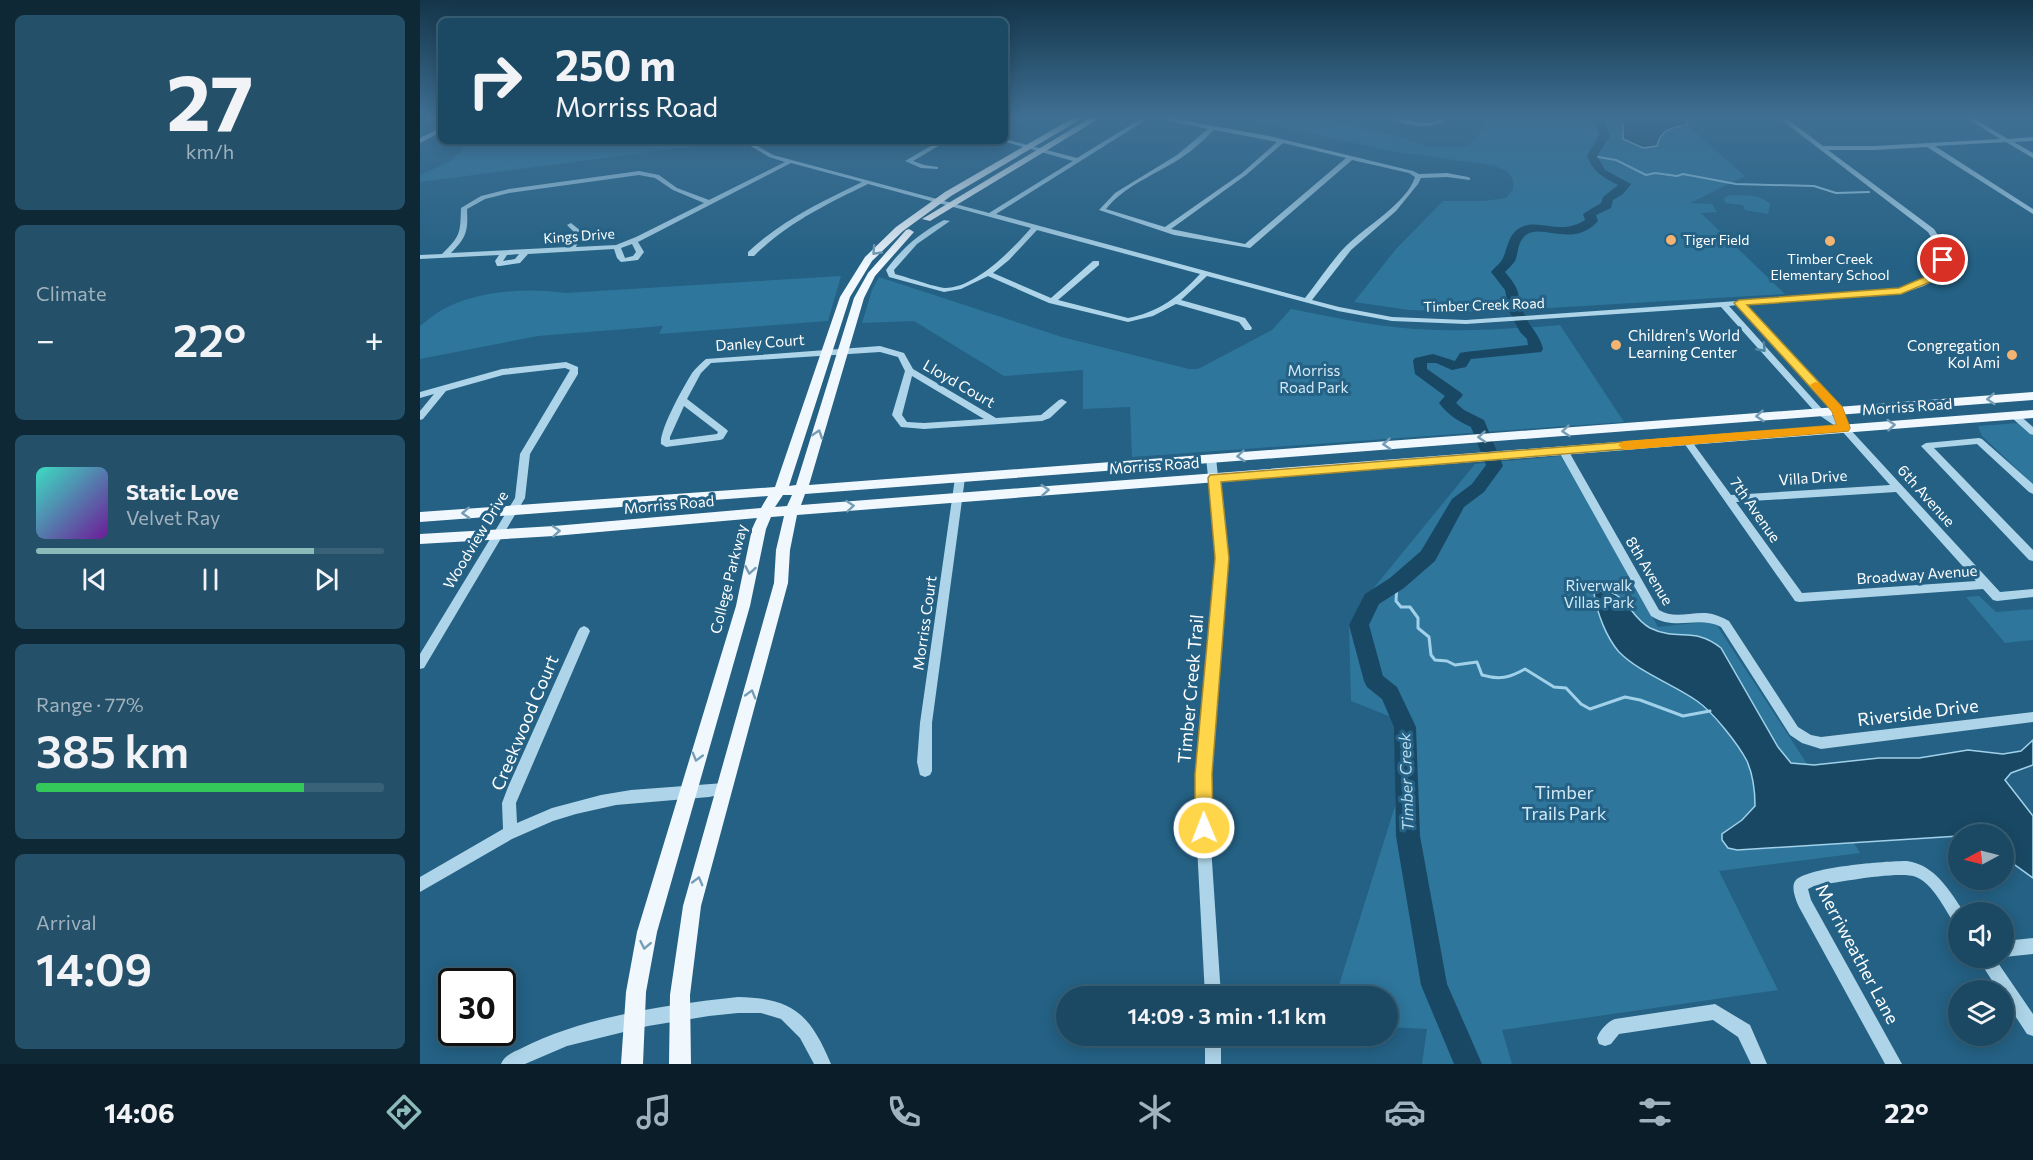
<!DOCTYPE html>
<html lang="en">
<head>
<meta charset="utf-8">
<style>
	body { margin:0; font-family:Commissioner,sans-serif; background:#245069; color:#f1f3f6; height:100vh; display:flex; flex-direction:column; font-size:22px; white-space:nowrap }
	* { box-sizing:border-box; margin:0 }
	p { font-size:20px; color:#a0b2be }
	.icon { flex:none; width:33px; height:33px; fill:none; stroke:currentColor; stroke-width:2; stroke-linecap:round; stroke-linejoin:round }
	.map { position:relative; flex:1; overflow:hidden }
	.details { display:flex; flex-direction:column; gap:15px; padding:15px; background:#0f2836; width:420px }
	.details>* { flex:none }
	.banner { position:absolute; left:18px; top:18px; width:570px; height:126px; border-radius:9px; box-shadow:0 3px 15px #0003,0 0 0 2px #396178; background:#1b4963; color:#f1f3f6; overflow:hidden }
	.needle { width:39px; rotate:263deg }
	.controls { position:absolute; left:1528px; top:824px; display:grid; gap:12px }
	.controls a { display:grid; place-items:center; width:66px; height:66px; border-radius:50%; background:#1b4963; box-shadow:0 3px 15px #0003,0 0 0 2px #396178; font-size:30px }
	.speed { position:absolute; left:18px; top:968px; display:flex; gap:12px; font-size:30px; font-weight:700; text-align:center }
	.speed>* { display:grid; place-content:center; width:78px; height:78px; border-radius:50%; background:#1b4963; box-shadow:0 3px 15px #0003,0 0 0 2px #396178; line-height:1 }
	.speed .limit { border:3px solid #111; border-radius:9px; background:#fff; color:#111 }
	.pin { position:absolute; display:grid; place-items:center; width:51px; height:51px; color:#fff; margin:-26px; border:3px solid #fff; border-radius:50%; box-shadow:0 2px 6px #0007 }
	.me { position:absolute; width:66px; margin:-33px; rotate:359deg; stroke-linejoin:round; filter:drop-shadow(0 0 4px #0008) }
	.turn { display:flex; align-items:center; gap:21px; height:126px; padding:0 18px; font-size:27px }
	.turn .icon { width:78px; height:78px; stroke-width:2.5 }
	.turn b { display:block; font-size:42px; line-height:51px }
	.big { font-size:45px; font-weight:600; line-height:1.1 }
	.details .tile { flex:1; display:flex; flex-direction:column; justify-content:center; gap:9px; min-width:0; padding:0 21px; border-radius:9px; background:#245069 }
	.details .dial { align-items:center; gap:0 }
	.dial b { font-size:78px; line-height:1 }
	.song { display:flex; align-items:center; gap:18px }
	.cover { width:72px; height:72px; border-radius:9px; background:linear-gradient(135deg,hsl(170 70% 55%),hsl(280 70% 35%)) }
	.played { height:6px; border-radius:3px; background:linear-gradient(90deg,#8bbbb9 80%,#396178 80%) }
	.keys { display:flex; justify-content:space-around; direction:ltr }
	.heat { display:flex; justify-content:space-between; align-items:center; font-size:33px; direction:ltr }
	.charge { height:9px; border-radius:4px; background:linear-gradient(90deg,#34c759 77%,#396178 0) }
	.trip { position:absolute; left:636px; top:986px; width:342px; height:60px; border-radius:30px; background:#1b4963; box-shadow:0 3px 15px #0003,0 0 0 2px #396178; font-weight:600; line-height:60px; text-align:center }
	.dock { display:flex; height:96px; justify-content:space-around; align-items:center; background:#0b1d28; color:#a0b2be }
	.dock .icon { width:42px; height:42px }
	.dock .current { color:#8bbbb9 }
	.dock b { font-size:27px; color:#f1f3f6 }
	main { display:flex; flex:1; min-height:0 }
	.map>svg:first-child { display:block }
	.green { fill:#2e769c }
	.water { fill:#194864; stroke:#a1d1e9; stroke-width:1.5 }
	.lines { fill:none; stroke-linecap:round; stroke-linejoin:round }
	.stream-far1 { stroke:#a1d1e9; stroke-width:2 }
	.stream { stroke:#a1d1e9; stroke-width:3 }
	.river { fill:#194864; fill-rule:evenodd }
	.minor { fill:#add4e8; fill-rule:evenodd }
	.major { fill:#f0f8fe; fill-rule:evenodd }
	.oneway { stroke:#769db5 }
	.oneway2 { stroke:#4d84a2 }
	.route { fill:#ffd54a; stroke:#a68a30; stroke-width:1.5 }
	.slow { fill:#f59e0b }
	.poi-dot { fill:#f3b371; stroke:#246184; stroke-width:2 }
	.labels { text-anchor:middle; stroke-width:6; stroke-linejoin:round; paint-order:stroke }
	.far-street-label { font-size:14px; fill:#fff; stroke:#246184 }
	.far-poi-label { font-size:14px; fill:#fff; stroke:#246184; text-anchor:start }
	.poi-label { font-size:15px; fill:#fff; stroke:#246184; text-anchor:start }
	.street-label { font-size:15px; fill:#fff; stroke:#246184 }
	.park-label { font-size:15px; fill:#d1e9f6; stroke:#246184 }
	.water-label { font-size:16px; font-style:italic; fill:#b9ddf0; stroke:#246184 }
	.near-street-label { font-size:18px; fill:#fff; stroke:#246184 }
	.near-park-label { font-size:18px; fill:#d1e9f6; stroke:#246184 }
</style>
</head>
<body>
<main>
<section class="details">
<div class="tile dial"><b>27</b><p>km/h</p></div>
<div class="tile"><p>Climate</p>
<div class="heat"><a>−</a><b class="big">22°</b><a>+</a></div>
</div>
<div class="tile">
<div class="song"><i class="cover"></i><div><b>Static Love</b><p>Velvet Ray</p></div></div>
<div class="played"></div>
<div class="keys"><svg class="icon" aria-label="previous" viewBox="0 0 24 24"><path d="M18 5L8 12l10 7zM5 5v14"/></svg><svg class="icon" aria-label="pause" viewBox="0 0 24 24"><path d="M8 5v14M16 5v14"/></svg><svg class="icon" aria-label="next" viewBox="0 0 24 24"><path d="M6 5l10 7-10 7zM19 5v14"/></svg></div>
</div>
<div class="tile"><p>Range · 77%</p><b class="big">385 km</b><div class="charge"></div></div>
<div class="tile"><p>Arrival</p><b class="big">14:09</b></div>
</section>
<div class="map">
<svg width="1613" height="1064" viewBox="0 0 1613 1064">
	<rect width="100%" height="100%" fill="#246184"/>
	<path class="green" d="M822 118H895L973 135 1009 147 1049 146 1062 130 1065 118H1259L1325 176 1270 203 1292 204 1297 212 1281 213 1365 294 1062 312 989 310 934 302 976 249 1023 201H1064L1086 198 1093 189V180L1089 173 1076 166 970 151Z
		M52 141H314L0 182V175L29 162Z
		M1309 195C1323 196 1339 193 1350 204L1348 214 1325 210 1323 205 1305 203 1304 198Z
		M421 276 408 321 239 334 243 326 118 336 0 359V326C7 321 14 314 22 310 55 291 108 287 145 293Z
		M459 277 642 337 769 369H778L852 330 871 309C912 317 953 326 994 329 1043 332 1091 329 1140 325L1204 422 712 457 710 407 663 409V370L584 376 494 321 442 323 452 290Z
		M1599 423 1613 436V484L1562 436 1558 426Z
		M1141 456 1238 627 1294 621 1389 767 1440 853 1299 871 1358 990 1082 1030 1092 1064H1002L1007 1029 968 1027V996H924L919 985 975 806 976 719 931 701 929 627 948 595 1055 464Z
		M1559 596 1576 612 1613 609V640L1585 643 1546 597Z"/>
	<path class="water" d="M1197 118H1265L1268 124C1252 129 1242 127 1237 146L1223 148 1203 139V123Z
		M1184 590C1209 596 1210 617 1230 628 1259 642 1274 626 1301 648L1358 747 1371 763 1394 765 1459 758H1499L1548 750 1583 754 1601 751 1613 740V765L1591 773 1585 780 1613 816V878L1584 857V834H1539V836L1317 850 1308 848 1302 840V834L1322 820 1335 806C1335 790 1333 775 1327 761 1318 744 1293 712 1277 701 1253 684 1220 673 1199 652 1186 637 1177 613 1174 593Z"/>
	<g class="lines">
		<path class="stream-far1" d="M1172 156 1196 160 1226 175 1235 173 1257 176 1263 174 1316 184 1394 186 1416 193 1449 192"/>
		<path class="stream" d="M977 583 976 601 981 607H990L998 618V628L1009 637 1011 655 1015 660 1027 661 1035 665 1057 662 1062 675C1080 680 1089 678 1105 669L1134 687 1146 688 1161 704 1170 709 1205 697 1220 700 1263 716 1290 711"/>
		<path class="river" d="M1169 118H1182L1190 136 1177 156 1185 170 1211 184 1203 194 1193 200 1191 208 1176 215 1178 221C1153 249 1122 223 1106 235 1097 242 1099 252 1095 261 1092 265 1088 269 1085 272 1101 291 1096 290 1103 311 1108 326 1120 334 1123 349L1121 352 1051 359 1046 367 1032 370 1016 363H1007V369L1040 392 1043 395 1036 403 1044 410 1064 420 1083 466 1064 492 1044 507 1015 561 984 588 959 604 949 625 963 676 977 687 996 727 1000 836 1027 984 1062 1064H1034L1001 985 976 836 974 727 962 699 947 687 944 681 929 625 945 594 970 578 1001 551 1032 499 1052 484 1066 465 1051 427C1038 421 1028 415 1019 403L1025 396 995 374 993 361 995 358 1013 354 1035 361 1040 353 1045 352 1108 345 1107 339 1100 332 1089 311 1085 290 1071 272C1075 267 1081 263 1083 258 1088 247 1088 236 1098 229 1118 216 1139 237 1165 220L1163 214 1181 203 1183 197 1198 185C1183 177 1174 173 1167 156L1179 135 1174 122Z"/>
		<path class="minor" d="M722 118H729L576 214 885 298C899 281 911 261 926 246 945 227 987 203 995 177L989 173 932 160 830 248 754 235 679 210 695 193 757 155 788 129 737 118H750L849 136 993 171 999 174 1027 173 1048 177 1050 178V180L1027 177 1001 178 998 184 976 211 931 250 892 300 919 307 972 317 1046 320 1474 290C1509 282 1532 270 1508 232L1359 118H1366L1403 146H1454L1580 139 1546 118H1553L1588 139 1613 137V141L1594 142 1613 153V158L1586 142 1515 146 1613 209V214L1507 147 1454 150H1408L1514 229C1519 237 1525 245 1526 254 1533 298 1444 296 1417 298 1387 300 1356 303 1325 305L1421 408 1428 427 1580 592 1613 589V597L1577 601 1573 600 1563 589 1379 602 1375 601 1264 443 1262 441 1264 439H1270L1311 495 1470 485 1421 430 1396 413 1301 307 1046 324 972 321 918 311 787 276 761 300 825 318 832 328 831 330H825L819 322 756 304 733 316 708 322 629 303 568 276 541 289 524 292 469 277 466 270C482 248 500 233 524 220L530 221 497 244 474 270 475 274C487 277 514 287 525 288 555 288 592 250 611 228L448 184C407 204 367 223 334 256H328V252C361 221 401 202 442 182L371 163 218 242 224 252 218 260 201 262 197 258 194 249 108 254 100 263 80 266H77L75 261 79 255 0 259V255L22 254C41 235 40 234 41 208L61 196 89 189 219 171 239 175 257 188 289 200 365 162 349 157 322 141H329L353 155 569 213 653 161 582 141H585V139L657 158ZM794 130 857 142 822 173 745 227 686 209C705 185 737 174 761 158 773 150 784 140 794 130ZM863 143 926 158 825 244 751 229 826 175ZM219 175 235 178 253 190 284 203 216 237 196 245 156 247 162 232 151 223 147 225 154 232 148 247 31 253C47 237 48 231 47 209L65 199 89 193ZM617 230 780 274C760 296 737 313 708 318L638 300 679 265V261H673L631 298 573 273 589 260ZM212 244 216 252 213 256 205 258 201 248ZM99 254 95 259 83 261 87 255ZM1317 305 1414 411 1416 418 1402 409 1309 306ZM1476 492 1556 581 1382 593 1316 502Z
			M970 118C983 118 996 123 1009 123 1016 122 1021 118 1028 118 1013 131 987 126 970 118Z
			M21 127V132L0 143V138Z
			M519 141H527L493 161 504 165 518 167V169L501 168 485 161Z
			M460 346 484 353 493 369 576 418 621 415 639 400 642 399 647 402 630 418 622 421 504 429 481 427 472 415 485 371 478 357 460 352 291 363 281 373 267 399 306 429 308 431 303 439 300 440 246 447 241 444C239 430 264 386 272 373 276 368 281 363 286 359ZM492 376 564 419 504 423 487 422 482 415ZM264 406 298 432 297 434 250 440V437Z
			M146 362 158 367V374L110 454 105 498 4 668 0 669V654L95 498 100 454 150 370 145 368 83 375 26 391 3 419 0 420V411L14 394 0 398V392L82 369Z
			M1594 412 1597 413 1613 427V435L1610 434 1591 417 1589 415Z
			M1559 438 1562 439 1613 484V494L1609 492 1557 444 1514 448 1613 550V561L1609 560 1501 446 1506 443Z
			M1143 447 1148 450 1239 610C1254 619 1269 612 1286 613 1295 614 1302 617 1309 621L1378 727 1391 735 1401 737 1613 712V722L1401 749 1382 743 1370 735 1301 627C1277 615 1257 632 1231 616L1138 450Z
			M791 455 796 458 807 558 790 774 791 846 801 996H785L777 846 776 774 797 558 786 458Z
			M540 475 545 478 512 723V771L510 775 505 777 500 775 497 762 500 723 535 478Z
			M164 626 168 628 170 631 96 803 97 823 132 808 181 795 211 790 304 783 309 785 311 789 309 793 289 797 196 805 156 814 133 821 92 839 0 892V877L83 829 82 803 88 787 158 631 160 628Z
			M1487 861C1515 865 1529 890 1544 912H1539V925L1534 923C1524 908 1513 884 1496 877 1480 870 1414 883 1394 886L1388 889 1391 900 1482 1064H1465L1379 907C1376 900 1370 886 1376 880 1389 867 1465 861 1487 861Z
			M1613 938V954L1584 957V941Z
			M1557 957H1574L1613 1014V1036L1607 1034 1584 999V990H1578Z
			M318 997C373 998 390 1014 411 1064H394L380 1038 361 1019 341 1013H318L289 1016 228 1026 147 1046 105 1064H81C84 1055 94 1052 102 1048 162 1017 250 1004 318 997Z
			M1295 1004 1330 1025 1347 1064H1331L1318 1037 1293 1020 1199 1034 1191 1044 1185 1046 1179 1044 1177 1038C1180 1030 1187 1022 1195 1019Z
			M785 1035H801V1064H785Z"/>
		<path class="major" d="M653 118H663L531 196 483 231 452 261 430 297 369 486 376 485 434 298 448 273 486 230 489 229 494 232 455 276 444 298 389 485 1613 392V400L385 494 381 505 1613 410V418L377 515 370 550 368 583 281 906 270 995 271 1064H249L250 995 263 906 354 583 356 550 364 516 351 517 346 529 330 606 237 932 226 992 223 1064H201L206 992 217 932 316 606 332 529 337 518 134 536 0 544V534L134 526 341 508 348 496 0 522V512L355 487 420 297 445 257 476 227 525 192ZM363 495H372L367 506 355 507Z
			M670 118H680L510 221 502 219Z"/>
	</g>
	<defs><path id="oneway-chevron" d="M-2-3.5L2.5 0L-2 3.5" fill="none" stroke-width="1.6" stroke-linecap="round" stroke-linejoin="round" transform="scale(1.5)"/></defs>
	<g class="oneway">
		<use href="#oneway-chevron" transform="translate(456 251) rotate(133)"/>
		<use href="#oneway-chevron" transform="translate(1571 399) rotate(176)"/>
		<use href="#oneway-chevron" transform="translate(1340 416) rotate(176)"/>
		<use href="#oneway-chevron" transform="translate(1471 425) rotate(-4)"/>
		<use href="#oneway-chevron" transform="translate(1146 431) rotate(175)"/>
		<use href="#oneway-chevron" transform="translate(398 434) rotate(-72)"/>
		<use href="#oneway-chevron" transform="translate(1062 437) rotate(176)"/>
		<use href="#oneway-chevron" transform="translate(967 444) rotate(176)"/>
		<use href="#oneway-chevron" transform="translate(821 456) rotate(175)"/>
		<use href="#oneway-chevron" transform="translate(625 490) rotate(-4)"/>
		<use href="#oneway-chevron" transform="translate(430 506) rotate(-5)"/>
		<use href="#oneway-chevron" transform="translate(46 513) rotate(176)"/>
		<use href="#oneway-chevron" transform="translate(136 531) rotate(-4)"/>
		<use href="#oneway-chevron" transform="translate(330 570) rotate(100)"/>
		<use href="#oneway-chevron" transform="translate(331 694) rotate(-74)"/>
		<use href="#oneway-chevron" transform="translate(277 757) rotate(106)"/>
		<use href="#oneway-chevron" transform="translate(278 881) rotate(-75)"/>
		<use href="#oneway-chevron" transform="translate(225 945) rotate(101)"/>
	</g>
	<use class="oneway2" href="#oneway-chevron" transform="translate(1342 348) rotate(48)"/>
	<linearGradient id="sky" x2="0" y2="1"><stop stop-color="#143549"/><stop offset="0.44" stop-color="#3f7094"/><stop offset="1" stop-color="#3f7094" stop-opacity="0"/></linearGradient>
	<rect width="1613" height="267" fill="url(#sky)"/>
	<path class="route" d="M1520 257 1528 260 1520 278 1481 294 1327 305 1422 407 1430 428 1428 431 801 482 809 558 792 774 793 828 791 834 784 837 778 834 775 828V774L795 558 788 478 790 475 1417 425 1412 411 1314 303 1319 300 1479 288 1512 274Z"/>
	<path class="slow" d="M1395 382 1399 383 1422 407 1430 428 1428 431 1204 450 1198 445 1204 441 1417 425 1412 411 1390 385Z"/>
	<g class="poi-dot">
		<circle cx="1251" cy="240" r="6"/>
		<circle cx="1410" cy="241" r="6"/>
		<circle cx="1196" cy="345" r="6"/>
		<circle cx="1592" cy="355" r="6"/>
	</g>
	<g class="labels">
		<g class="far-street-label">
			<text transform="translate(159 236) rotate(-4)" y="5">Kings Drive</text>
			<text transform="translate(1064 305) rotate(-2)" y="5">Timber Creek Road</text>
		</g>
		<g class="far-poi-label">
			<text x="1263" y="245">Tiger Field</text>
			<text x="1410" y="264" text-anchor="middle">Timber Creek<tspan x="1410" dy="16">Elementary School</tspan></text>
		</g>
		<g class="poi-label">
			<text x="1208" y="341">Children's World<tspan x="1208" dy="17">Learning Center</tspan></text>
			<text x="1580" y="351" text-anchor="end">Congregation<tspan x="1580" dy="17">Kol Ami</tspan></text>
		</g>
		<g class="street-label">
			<text transform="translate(340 343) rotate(-4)" y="5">Danley Court</text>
			<text transform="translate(539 384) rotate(30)" y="5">Lloyd Court</text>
			<text transform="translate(1487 407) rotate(-4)" y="5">Morriss Road</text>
			<text transform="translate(734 466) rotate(-4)" y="5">Morriss Road</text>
			<text transform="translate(1393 478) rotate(-4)" y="5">Villa Drive</text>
			<text transform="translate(1506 496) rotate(48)" y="5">6th Avenue</text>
			<text transform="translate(249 505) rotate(-5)" y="5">Morriss Road</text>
			<text transform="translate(1335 510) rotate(55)" y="5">7th Avenue</text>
			<text transform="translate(56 540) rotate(-59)" y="5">Woodview Drive</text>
			<text transform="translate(1229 571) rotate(59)" y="5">8th Avenue</text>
			<text transform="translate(1497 575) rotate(-4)" y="5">Broadway Avenue</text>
			<text transform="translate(309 579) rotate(-76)" y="5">College Parkway</text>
			<text transform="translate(505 623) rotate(-82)" y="5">Morriss Court</text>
		</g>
		<g class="park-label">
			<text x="894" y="376">Morriss<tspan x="894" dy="17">Road Park</tspan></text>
			<text x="1179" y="591">Riverwalk<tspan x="1179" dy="17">Villas Park</tspan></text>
		</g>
		<g class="water-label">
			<text transform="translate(986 782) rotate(-92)" y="6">Timber Creek</text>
		</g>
		<g class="near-street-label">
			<text transform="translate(771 689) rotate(-85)" y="6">Timber Creek Trail</text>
			<text transform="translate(1498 713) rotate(-7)" y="6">Riverside Drive</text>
			<text transform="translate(105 723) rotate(-67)" y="6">Creekwood Court</text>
			<text transform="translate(1437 954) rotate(62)" y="6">Merriweather Lane</text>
		</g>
		<g class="near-park-label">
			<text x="1144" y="799">Timber<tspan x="1144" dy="21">Trails Park</tspan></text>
		</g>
	</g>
</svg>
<div class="controls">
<a><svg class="needle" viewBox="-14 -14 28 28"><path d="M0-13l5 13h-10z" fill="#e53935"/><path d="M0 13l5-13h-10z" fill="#a0b2be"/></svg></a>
<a><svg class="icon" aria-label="sound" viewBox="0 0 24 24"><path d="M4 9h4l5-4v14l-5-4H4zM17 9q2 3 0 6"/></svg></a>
<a><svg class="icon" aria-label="layers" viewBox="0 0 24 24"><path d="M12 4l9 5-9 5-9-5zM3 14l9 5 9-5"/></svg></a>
</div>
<div class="speed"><div class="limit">30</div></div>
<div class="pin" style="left:1523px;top:260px;background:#d93025"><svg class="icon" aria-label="arrive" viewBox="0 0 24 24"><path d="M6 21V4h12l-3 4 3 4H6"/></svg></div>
<svg class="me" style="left:784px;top:828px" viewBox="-20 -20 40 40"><circle r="17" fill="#ffd54a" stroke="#fff" stroke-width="3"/><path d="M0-11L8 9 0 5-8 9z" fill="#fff"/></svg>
<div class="trip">14:09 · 3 min · 1.1 km</div>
<div class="banner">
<div class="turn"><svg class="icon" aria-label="right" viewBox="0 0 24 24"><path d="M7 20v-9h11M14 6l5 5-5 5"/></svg><div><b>250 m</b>Morriss Road</div></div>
</div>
</div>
</main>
<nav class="dock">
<b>14:06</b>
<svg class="icon current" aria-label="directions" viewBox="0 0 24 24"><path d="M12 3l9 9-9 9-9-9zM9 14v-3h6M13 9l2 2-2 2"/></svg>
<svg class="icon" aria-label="music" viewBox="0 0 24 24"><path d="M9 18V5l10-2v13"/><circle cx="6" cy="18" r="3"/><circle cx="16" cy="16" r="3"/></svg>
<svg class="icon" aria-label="phone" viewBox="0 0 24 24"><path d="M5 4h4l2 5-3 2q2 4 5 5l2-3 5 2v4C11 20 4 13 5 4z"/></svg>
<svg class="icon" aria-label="climate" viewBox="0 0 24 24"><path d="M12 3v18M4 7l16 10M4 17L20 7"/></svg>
<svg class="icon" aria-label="car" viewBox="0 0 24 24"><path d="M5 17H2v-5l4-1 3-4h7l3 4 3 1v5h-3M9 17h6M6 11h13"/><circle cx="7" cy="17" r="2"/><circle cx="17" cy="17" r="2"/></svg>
<svg class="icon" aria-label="filters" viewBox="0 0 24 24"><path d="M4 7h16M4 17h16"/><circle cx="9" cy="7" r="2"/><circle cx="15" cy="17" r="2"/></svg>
<b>22°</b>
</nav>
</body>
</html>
